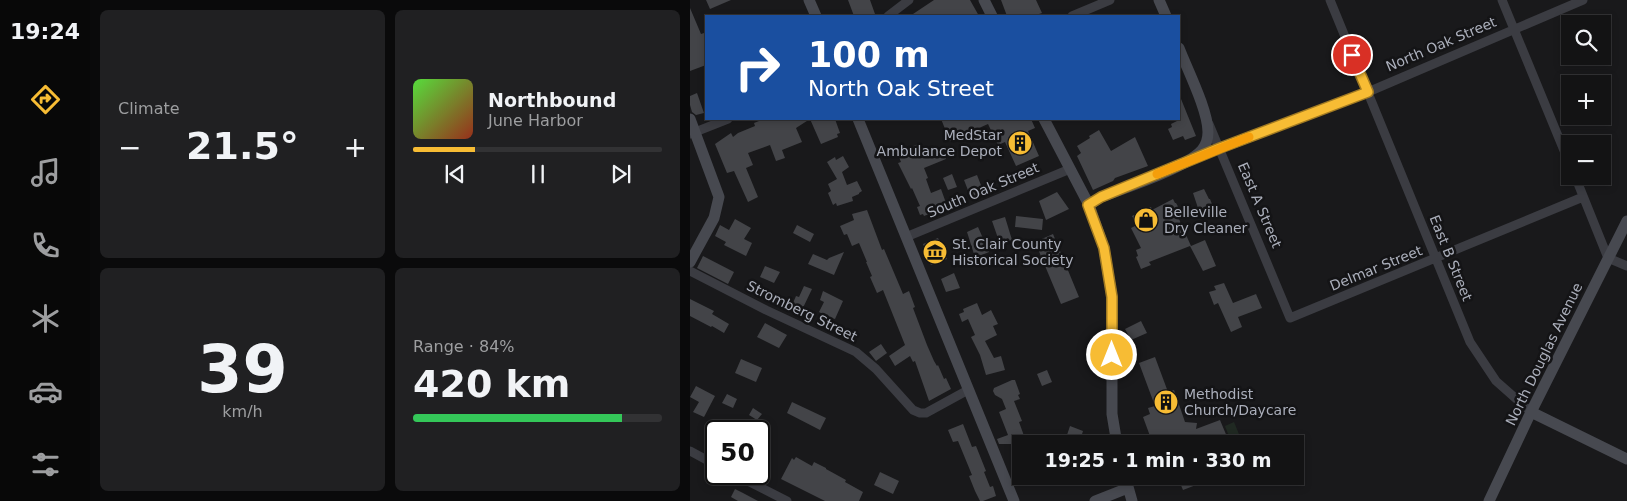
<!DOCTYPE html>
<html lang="en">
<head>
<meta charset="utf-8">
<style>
	body { margin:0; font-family:"DejaVu Sans",sans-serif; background:#202022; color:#f1f3f6; height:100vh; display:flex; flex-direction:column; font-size:19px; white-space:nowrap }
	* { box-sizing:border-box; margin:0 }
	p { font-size:16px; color:#9d9ea0 }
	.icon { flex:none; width:28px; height:28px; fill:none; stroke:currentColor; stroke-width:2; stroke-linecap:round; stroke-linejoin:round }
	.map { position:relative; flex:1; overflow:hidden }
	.side { display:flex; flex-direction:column; gap:10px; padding:10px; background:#0a0a0b; width:600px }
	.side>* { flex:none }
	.top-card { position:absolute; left:15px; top:15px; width:475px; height:105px; border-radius:0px; box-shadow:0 2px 8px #0003,0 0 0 1px #323234; background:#1a4fa0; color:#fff; overflow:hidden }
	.controls { position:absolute; left:871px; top:15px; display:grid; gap:10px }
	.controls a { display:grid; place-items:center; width:50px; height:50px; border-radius:0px; background:#131314; box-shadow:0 2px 8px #0003,0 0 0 1px #323234; font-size:25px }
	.speed { position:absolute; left:15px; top:420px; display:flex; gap:10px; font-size:25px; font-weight:700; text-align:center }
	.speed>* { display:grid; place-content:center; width:65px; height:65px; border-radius:50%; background:#131314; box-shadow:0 2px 8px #0003,0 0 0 1px #323234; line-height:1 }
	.speed .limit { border:2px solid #111; border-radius:8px; background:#fff; color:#111 }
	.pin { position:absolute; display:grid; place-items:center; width:42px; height:42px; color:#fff; margin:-21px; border:2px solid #fff; border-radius:50%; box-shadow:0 1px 5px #0007 }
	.me { position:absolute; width:55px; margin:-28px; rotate:0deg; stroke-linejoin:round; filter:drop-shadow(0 0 4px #0008) }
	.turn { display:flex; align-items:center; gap:18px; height:105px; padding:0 20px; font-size:22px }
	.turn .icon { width:65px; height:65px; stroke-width:2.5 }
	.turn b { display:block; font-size:35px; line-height:42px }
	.big { font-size:38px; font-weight:700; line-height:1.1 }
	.side .card { flex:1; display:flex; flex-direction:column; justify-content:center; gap:8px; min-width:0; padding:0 18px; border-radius:8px; background:#202022 }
	.side .dial { align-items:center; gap:0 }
	.dial b { font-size:65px; line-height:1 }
	.song { display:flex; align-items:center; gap:15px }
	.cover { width:60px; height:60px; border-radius:8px; background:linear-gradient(135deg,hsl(110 70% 55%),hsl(10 70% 35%)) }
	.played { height:5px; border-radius:2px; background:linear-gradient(90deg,#f7bc34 25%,#323234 25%) }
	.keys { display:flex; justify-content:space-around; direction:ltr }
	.heat { display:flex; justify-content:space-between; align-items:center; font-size:28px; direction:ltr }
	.charge { height:8px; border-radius:4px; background:linear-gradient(90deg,#34c759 84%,#323234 0) }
	.side .tiles { flex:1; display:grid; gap:10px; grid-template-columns:repeat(2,1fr) }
	.trip { position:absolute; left:322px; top:435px; width:292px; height:50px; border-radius:0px; background:#131314; box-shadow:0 2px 8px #0003,0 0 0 1px #323234; font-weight:700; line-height:50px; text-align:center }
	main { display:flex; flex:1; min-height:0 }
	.dock { display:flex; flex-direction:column; width:90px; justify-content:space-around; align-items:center; background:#080808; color:#9d9ea0 }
	.dock .icon { width:35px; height:35px }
	.dock .active { color:#f7bc34 }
	.dock b { font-size:22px; color:#f1f3f6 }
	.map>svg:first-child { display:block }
	.green { fill:#202922 }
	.building { fill:#434448 }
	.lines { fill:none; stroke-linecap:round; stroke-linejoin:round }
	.street { stroke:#3b3c42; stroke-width:9 }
	.secondary { stroke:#474950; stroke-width:11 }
	.route-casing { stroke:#a17a22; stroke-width:12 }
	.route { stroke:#f7bc34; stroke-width:9 }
	.slow { stroke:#f59e0b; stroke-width:9 }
	.labels { text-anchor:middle; stroke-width:5; stroke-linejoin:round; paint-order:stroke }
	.street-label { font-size:14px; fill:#abafbb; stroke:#141416 }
	.poi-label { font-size:14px; fill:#abafbb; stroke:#141416; text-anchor:start }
</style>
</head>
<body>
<main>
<nav class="dock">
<b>19:24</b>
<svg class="icon active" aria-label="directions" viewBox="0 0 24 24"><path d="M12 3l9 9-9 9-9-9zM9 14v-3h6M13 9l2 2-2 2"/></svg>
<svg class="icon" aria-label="music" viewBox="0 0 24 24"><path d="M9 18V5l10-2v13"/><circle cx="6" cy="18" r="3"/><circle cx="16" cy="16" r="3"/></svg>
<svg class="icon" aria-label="phone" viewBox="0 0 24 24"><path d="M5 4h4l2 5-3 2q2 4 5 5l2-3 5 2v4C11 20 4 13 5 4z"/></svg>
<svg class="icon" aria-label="climate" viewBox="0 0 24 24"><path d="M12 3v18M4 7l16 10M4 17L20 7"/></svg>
<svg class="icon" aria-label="car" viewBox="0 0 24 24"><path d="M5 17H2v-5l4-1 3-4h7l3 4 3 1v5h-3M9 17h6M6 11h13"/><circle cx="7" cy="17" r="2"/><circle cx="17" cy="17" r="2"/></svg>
<svg class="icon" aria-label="filters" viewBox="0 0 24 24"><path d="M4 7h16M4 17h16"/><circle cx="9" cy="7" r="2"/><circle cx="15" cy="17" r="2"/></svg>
</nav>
<section class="side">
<div class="tiles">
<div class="card"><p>Climate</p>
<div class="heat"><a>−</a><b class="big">21.5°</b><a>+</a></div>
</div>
<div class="card">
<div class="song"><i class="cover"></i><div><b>Northbound</b><p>June Harbor</p></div></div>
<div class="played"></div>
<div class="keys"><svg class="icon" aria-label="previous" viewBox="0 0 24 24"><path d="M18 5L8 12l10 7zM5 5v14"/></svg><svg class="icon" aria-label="pause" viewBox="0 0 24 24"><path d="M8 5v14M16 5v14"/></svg><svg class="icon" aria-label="next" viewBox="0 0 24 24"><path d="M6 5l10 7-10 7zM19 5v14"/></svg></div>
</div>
<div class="card dial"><b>39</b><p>km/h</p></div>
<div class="card"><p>Range · 84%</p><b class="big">420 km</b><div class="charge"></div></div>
</div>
</section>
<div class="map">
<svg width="937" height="501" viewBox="0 0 937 501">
	<rect width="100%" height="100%" fill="#19191b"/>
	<path class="green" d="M544 422 553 444H542L535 426Z"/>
	<path class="building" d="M16 0H41L20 9Z
		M158 0H180L185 14 180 16H164Z
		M244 0H280L289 16H220Z
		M311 0H346L352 13 343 16H317Z
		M0 8 11 34 14 33 16 39V65L0 71Z
		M7 93 14 113 6 115 2 112 0 105V96Z
		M489 94 506 136 495 140 493 136 483 140 478 129 482 127 481 124 489 120Z
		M74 119H145L150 133 147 134 148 137 131 144 120 119 106 128 112 142 92 150 95 158 86 161 80 145 58 153 63 165 56 168 68 197 58 202 44 171 37 173 25 144 41 133 43 137 48 133 65 126 64 123Z
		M251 119H341L345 128 338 131 349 156 326 166 315 142 308 145 298 124 260 141Z
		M409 130 421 151 445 137 458 166 425 178 423 181 403 190 387 156 391 153 387 146 400 138 399 136Z
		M228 144 232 156 251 148 256 159 234 168 238 178 236 179 241 193 251 189 256 203 253 204 254 208 234 216 233 214 230 215 227 207 230 206 222 188 221 189 208 163 211 162 209 157 222 152 221 147Z
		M153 156 159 167 152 172 157 185 167 181 172 191 169 193V194L162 197 163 201 147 206 146 203 143 205 138 193 141 191 138 184 147 179 137 162 145 157 146 160Z
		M262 174 267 187 258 190 253 178Z
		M287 175 294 193 281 198 274 180Z
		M514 189 519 199H520L525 212 511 217 503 193Z
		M367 192 379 209 356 220 349 201Z
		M483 199 485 203H486L494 217 489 219 501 246 515 240 526 266 513 271 500 246 459 262 461 265 451 269 446 257 448 256 446 250 451 248 441 228 447 225 442 216 461 207 462 210Z
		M177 210 192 250 194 249 213 294 219 291 225 307 223 308 237 345 244 361 247 366 248 365 254 379 256 378 261 389 239 401 225 361 223 362 220 356 205 366 199 356 215 345 193 290 187 293 180 277 182 276 176 262H177L169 243 162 246 157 234 154 235 150 226 164 220 162 214Z
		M326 216 353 219 352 230 325 227Z
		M315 217 322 240 310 244 302 221Z
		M45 219 61 228 54 239 62 243 56 256 34 245 36 242 25 236 30 225 39 230Z
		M107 225 124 234 120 242 103 233Z
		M288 227 299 252 287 257 286 253 284 254 277 232Z
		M363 234 389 297 371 304 345 242Z
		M248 238 257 259 241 265 233 244Z
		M154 252 144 275 118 264 123 254 137 260 139 258Z
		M13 256 44 272 38 284 7 268Z
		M75 266 90 272 84 283 70 277Z
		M264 273 270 288 256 292 251 279Z
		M534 283 543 303 566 294 572 308 548 317 552 327 541 332 528 303 524 305 519 292 526 290 524 286Z
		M114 286 122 289 110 314 100 310 106 296 109 297Z
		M133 291 153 301 145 319 142 318 140 321 132 317 133 314 129 312 134 302 130 300Z
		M0 299 24 311 22 314 39 324 34 333 22 326 21 327 0 316Z
		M287 303 292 315 301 310 308 324 303 326 307 335 295 341 304 358 311 356 315 370 296 375 290 355 281 337 285 335 278 319 272 322 269 314 274 312 273 309Z
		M451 321 457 333 441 340 435 329Z
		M75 323 97 335 89 348 67 337Z
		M191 344 197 353 186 361 179 352Z
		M465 357 478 392 484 390 495 422 507 423 506 429 530 420 540 444H471L460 436 453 417 460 414 458 408 465 406 449 363Z
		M51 359 72 368 66 382 45 373Z
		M357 370 362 382 352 386 347 374Z
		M322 380H325L330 394 328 395 330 399 324 401 332 421 329 422 337 444H331V465L322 444H309L307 439 318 435 309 412 316 409 312 399 305 395 303 391 304 388Z
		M6 386 25 396 14 417 3 412 9 402 0 397Z
		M37 394 47 399 43 408 32 403Z
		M102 402 136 418 130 430 97 413Z
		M63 408 72 414 67 420 59 415Z
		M26 424V446L17 441Z
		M273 424 282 447 286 446 296 471 294 472 300 487 303 486 306 496 293 501H290L285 491 279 476 282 475 268 441 263 442 258 430Z
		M380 426 393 431 389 444H374Z
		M106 457 122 466 124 462 136 468V469L156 480 155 482 173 492 169 501H135L91 479 102 458 104 460Z
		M190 472 209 481 203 494 184 485Z
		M487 476H502L506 485 493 490Z
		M45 489 53 493 68 501H48L41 497Z"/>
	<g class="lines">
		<path class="street" d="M640 0 780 342 806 381 841 412
			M812 0 880 165
			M198 16 219 0
			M382 16 420 0
			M519 124 600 318 893 197
			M0 134 38 119
			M507 158 678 92 893 0
			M885 176 918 258 937 266
			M216 237 380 169
			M0 271 76 310 166 352 186 369 223 410 230 413H236L278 390
			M0 451 26 465
			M44 474 97 501"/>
		<path class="secondary" d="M119 0 126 16
			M294 0 302 16
			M469 0 476 16
			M0 119 29 197 24 218 0 262
			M168 119 324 501
			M354 119 399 205 414 248 422 297V414L427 444
			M399 205 411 197C435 188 496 168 512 150 516 145 518 138 518 132 518 110 497 69 489 48
			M841 412 937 459
			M435 476 442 501
			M405 501 438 488
			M799 501 841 412 937 221"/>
	</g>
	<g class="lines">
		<defs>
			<path id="route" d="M422 355V297L414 248 398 205 411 197 530 148 678 92 662 55"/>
		</defs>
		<use href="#route" class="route-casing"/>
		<use href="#route" class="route"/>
		<path class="slow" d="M467 174 559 137"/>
	</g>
	<defs>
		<symbol id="building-disc" viewBox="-11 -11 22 22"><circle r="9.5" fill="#f7bc34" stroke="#141416"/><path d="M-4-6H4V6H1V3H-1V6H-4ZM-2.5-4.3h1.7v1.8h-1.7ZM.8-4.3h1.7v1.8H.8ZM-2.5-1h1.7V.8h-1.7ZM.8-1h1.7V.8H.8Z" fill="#111"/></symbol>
		<symbol id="shop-disc" viewBox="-11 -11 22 22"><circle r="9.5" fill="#f7bc34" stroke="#141416"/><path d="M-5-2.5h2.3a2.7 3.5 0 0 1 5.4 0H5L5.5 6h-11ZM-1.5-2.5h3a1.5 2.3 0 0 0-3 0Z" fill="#111"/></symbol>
		<symbol id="museum-disc" viewBox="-11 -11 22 22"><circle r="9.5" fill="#f7bc34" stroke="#141416"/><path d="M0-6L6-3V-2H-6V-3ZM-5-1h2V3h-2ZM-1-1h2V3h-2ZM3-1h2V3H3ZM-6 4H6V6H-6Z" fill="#111"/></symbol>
	</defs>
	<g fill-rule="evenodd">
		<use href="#building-disc" x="316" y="129" width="28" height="28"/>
		<use href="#shop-disc" x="442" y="206" width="28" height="28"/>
		<use href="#museum-disc" x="231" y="238" width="28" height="28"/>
		<use href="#building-disc" x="462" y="388" width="28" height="28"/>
	</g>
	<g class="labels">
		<g class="street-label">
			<text transform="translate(751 44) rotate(-23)" y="5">North Oak Street</text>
			<text transform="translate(293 190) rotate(-23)" y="5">South Oak Street</text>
			<text transform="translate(570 205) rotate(67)" y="5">East A Street</text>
			<text transform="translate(761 258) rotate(68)" y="5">East B Street</text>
			<text transform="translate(686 268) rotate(-22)" y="5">Delmar Street</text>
			<text transform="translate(112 311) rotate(26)" y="5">Stromberg Street</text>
			<text transform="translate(854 354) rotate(-64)" y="5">North Douglas Avenue</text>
		</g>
		<g class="poi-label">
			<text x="312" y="140" text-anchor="end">MedStar<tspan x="312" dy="16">Ambulance Depot</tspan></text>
			<text x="474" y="217">Belleville<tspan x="474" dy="16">Dry Cleaner</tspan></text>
			<text x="262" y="249">St. Clair County<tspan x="262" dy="16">Historical Society</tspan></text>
			<text x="494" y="399">Methodist<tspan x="494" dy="16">Church/Daycare</tspan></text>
		</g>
	</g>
</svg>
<div class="controls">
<a><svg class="icon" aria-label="search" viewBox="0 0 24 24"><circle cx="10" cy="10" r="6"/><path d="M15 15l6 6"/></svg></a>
<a>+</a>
<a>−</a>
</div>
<div class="speed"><div class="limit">50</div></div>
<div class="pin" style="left:662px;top:55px;background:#d93025"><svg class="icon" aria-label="arrive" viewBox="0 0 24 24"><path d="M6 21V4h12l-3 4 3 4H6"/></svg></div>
<svg class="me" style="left:422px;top:355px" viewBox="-20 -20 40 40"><circle r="17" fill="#f7bc34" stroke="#fff" stroke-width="3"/><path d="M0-11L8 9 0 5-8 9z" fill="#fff"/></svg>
<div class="trip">19:25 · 1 min · 330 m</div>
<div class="top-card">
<div class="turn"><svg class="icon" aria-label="right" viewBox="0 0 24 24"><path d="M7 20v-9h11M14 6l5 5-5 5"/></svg><div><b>100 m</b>North Oak Street</div></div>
</div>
</div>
</main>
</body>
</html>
